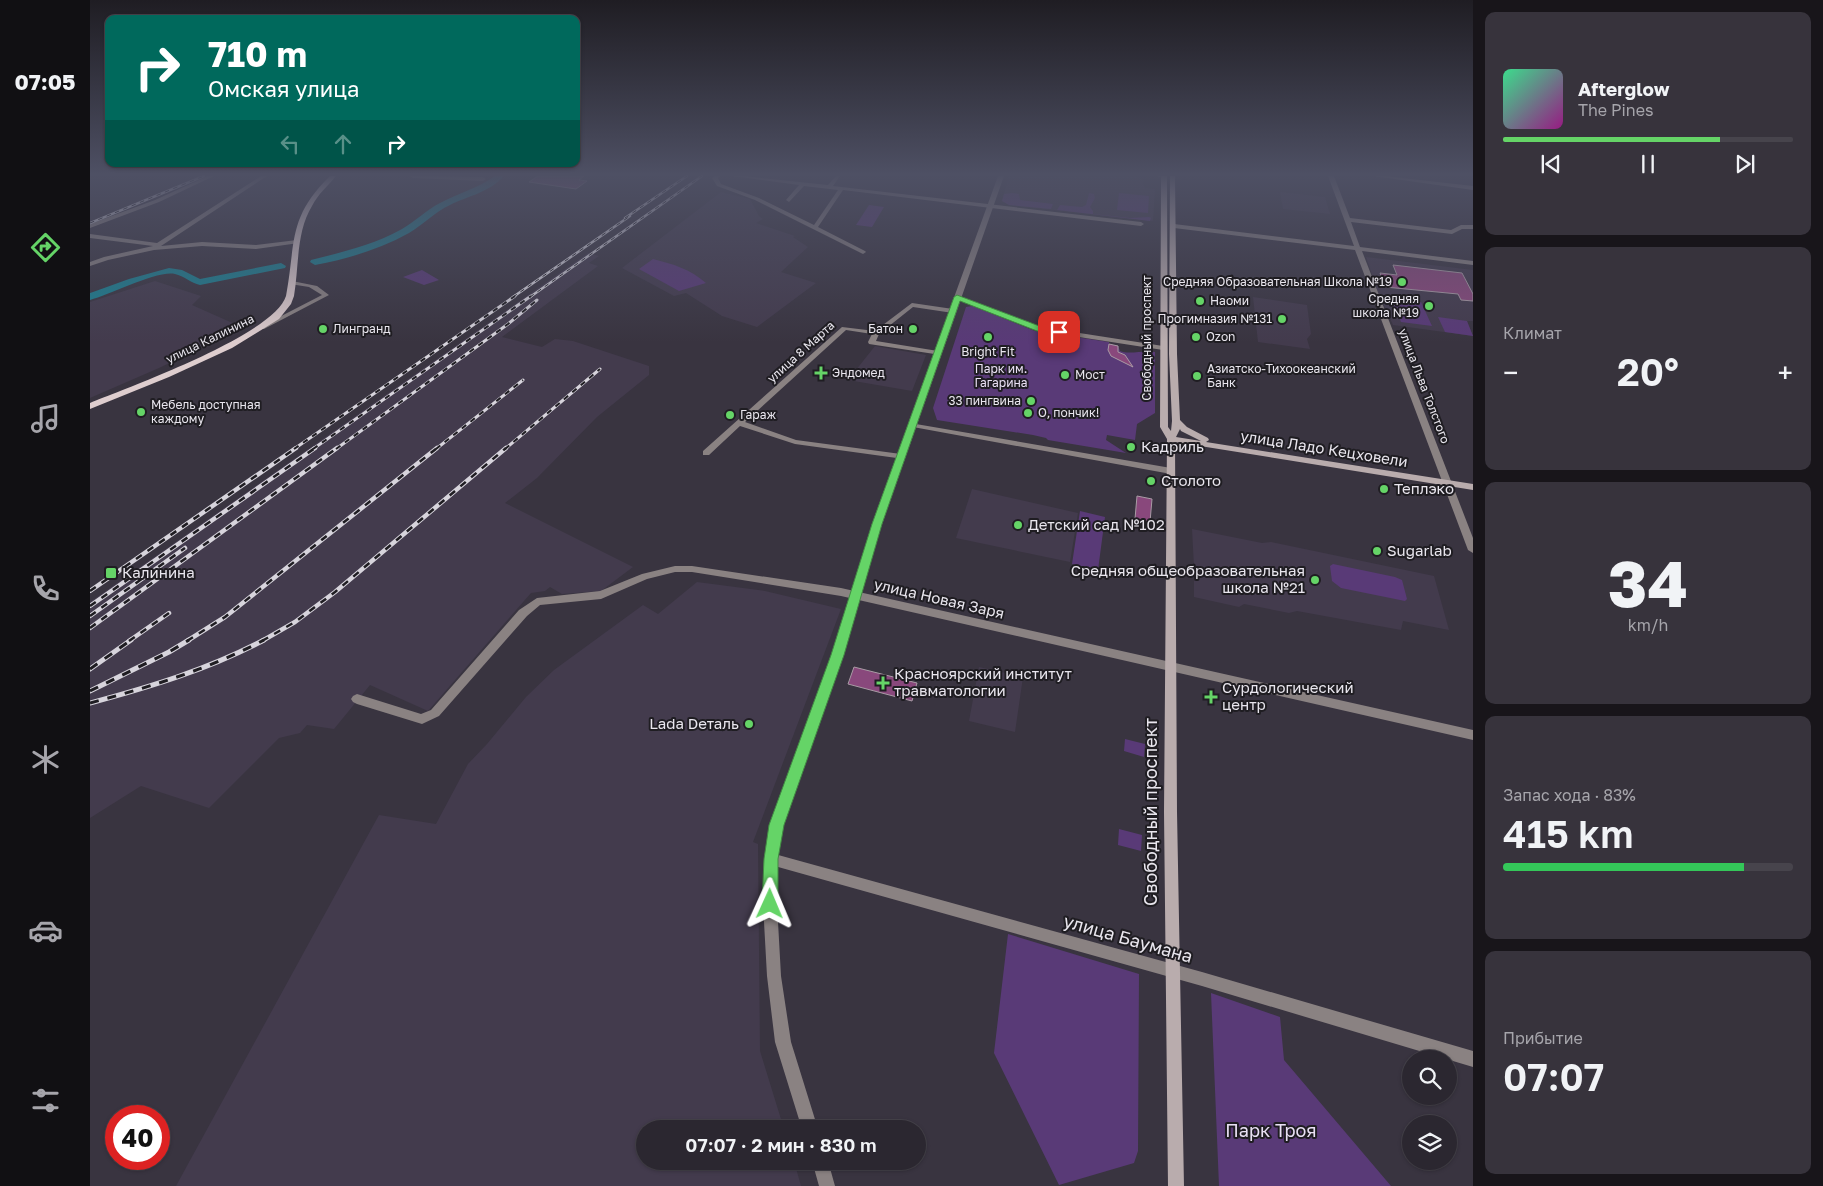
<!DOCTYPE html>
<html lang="ru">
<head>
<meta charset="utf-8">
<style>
	body { margin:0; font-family:"Golos Text",sans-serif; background:#37333c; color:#f1f3f6; height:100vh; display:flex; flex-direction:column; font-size:19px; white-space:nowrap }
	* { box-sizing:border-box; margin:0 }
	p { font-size:16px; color:#a6a5ab }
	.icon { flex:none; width:28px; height:28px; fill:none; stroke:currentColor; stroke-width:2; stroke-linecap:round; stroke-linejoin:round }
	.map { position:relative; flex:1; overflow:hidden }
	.drawer { display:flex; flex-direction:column; gap:12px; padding:12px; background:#18151a; width:350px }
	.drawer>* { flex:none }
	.guide { position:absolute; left:15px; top:15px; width:475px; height:152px; border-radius:10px; box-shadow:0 1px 4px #0004,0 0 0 1px #47444c; background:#00695c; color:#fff; overflow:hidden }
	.buttons { position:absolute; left:1312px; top:1050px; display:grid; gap:10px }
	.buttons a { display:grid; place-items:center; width:55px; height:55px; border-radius:50%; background:#2b2730; box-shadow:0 1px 4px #0004,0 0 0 1px #47444c; font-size:25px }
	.speed { position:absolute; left:15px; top:1105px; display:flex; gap:10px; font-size:25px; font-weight:700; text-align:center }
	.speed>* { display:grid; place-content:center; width:65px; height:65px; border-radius:50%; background:#2b2730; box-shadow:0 1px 4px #0004,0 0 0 1px #47444c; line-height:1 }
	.speed .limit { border:8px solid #d22; background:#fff; color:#111 }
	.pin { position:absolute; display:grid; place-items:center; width:42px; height:42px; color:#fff; margin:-21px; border-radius:10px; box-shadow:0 2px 8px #0006 }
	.me { position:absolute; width:55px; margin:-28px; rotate:1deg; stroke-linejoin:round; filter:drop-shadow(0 0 4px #0008) }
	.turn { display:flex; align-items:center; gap:18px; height:105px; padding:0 20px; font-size:22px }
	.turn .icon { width:65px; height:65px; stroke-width:2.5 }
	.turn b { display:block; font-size:35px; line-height:42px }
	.lanes { display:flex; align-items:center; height:48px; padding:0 20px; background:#0003; justify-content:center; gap:25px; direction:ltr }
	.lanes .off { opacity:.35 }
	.big { font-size:38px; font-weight:600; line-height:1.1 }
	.drawer .tile { flex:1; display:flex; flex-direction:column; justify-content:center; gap:8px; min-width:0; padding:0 18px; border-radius:10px; background:#37333c }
	.drawer .dial { align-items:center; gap:0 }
	.dial b { font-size:65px; line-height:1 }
	.song { display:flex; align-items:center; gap:15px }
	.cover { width:60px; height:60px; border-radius:8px; background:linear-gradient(135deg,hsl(150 70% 55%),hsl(310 70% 35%)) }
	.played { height:5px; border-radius:2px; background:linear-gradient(90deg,#65d467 75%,#47444c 75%) }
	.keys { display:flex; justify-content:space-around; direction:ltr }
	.heat { display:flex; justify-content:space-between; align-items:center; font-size:28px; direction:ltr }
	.charge { height:8px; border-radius:4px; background:linear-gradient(90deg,#34c759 83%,#47444c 0) }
	.trip { position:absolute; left:546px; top:1120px; width:290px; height:50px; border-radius:25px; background:#2b2730; box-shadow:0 1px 4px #0004,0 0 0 1px #47444c; font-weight:600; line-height:50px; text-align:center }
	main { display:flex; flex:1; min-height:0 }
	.dock { display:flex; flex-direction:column; width:90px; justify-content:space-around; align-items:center; background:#111013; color:#a6a5ab }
	.dock .icon { width:35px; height:35px }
	.dock .selected { color:#65d467 }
	.dock b { font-size:22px; color:#f1f3f6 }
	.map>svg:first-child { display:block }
	.built { fill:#433b4d }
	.green { fill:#593a77 }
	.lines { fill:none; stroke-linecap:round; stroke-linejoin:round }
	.river { fill:#1a8091; fill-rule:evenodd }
	.building { fill:#89487c; stroke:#a99ba5 }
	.minor { fill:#8a8282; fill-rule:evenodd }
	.tertiary { fill:#8a8282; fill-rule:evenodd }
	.secondary { fill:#b9acad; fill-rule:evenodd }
	.primary { fill:#decdce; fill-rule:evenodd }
	.rail-far3-casing { stroke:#d7d4dc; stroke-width:2.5 }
	.rail-far2-casing { stroke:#d7d4dc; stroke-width:3 }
	.rail-far1-casing { stroke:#d7d4dc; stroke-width:4.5 }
	.rail-casing { stroke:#d7d4dc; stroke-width:5 }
	.rail-far3 { stroke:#1f1d22; stroke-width:1; stroke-dasharray:4.5; stroke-linecap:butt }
	.rail-far2 { stroke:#1f1d22; stroke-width:2; stroke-dasharray:5.5; stroke-linecap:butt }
	.rail-far1 { stroke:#1f1d22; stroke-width:2.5; stroke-dasharray:7; stroke-linecap:butt }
	.rail { stroke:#1f1d22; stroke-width:3; stroke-dasharray:9; stroke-linecap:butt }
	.route { fill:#65d467; stroke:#428a43 }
	.poi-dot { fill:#65d467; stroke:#1f1d22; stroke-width:2 }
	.labels { text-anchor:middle; stroke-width:4; stroke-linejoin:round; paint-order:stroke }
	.far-poi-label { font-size:12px; fill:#e9e6ee; stroke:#1f1d22; text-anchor:start }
	.far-street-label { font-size:12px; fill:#e9e6ee; stroke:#1f1d22 }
	.far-park-label { font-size:12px; fill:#e9e0f4; stroke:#1f1d22 }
	.poi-label { font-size:15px; fill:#e9e6ee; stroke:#1f1d22; text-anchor:start }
	.street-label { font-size:15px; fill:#e9e6ee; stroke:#1f1d22 }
	.near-street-label { font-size:18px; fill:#e9e6ee; stroke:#1f1d22 }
	.near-park-label { font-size:18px; fill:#e9e0f4; stroke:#1f1d22 }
</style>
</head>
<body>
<main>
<nav class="dock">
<b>07:05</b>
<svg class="icon selected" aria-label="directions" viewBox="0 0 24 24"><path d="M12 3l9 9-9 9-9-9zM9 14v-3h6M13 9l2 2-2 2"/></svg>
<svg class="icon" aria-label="music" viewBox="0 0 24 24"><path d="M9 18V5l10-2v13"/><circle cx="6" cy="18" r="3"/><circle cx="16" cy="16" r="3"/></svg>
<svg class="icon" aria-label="phone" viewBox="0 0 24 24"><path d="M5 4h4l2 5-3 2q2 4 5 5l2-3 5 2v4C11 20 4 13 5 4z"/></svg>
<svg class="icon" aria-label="climate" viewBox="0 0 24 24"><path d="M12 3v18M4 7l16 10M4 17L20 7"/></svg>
<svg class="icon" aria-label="car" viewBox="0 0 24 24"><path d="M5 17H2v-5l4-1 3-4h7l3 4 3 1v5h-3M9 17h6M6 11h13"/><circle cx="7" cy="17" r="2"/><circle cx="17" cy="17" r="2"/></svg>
<svg class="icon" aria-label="filters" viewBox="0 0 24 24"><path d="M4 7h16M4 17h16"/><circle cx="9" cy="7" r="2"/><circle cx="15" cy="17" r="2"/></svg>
</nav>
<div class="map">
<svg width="1383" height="1186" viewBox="0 0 1383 1186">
	<rect width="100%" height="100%" fill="#393440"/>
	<path class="built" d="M919 176H1039L1054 178 1053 184 1055 188 1065 189 1063 221 919 205 912 201Z
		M631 192 660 199 669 216 673 219 666 223 705 236 703 237 718 247 691 272 726 283 667 327 632 316 596 293 584 296 532 268Z
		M1190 192 1235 197 1240 214 1193 209Z
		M498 253 509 256 499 263 508 266 412 337 452 347 465 339 483 341 559 366V375L507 417 447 478 415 503 543 567 511 591 472 594 460 587 455 591 441 593 338 711 280 685 244 729 217 725 210 733 189 738 119 808 51 786 0 818V602Z
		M1276 257 1383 270V321H1377L1383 336 1303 325 1288 292Z
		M65 281 111 296 102 305 147 325 143 327 148 330 104 349V351L69 368 0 398V302Z
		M1163 297 1217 305 1221 334 1217 339 1220 349 1168 342Z
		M785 346 836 355 822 391 758 380Z
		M882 489 988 513 980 562 866 538Z
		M1102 529 1172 543 1181 542 1344 576 1359 630 1313 621 1311 630 1207 611 1199 613 1154 604 1149 607 1104 597V581L1107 579V570L1104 567Z
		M607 582 675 591 751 609 663 842 668 844 670 1051 694 1129H555V1161H704L711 1186H86L289 815 346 824 378 764 397 744 436 697 464 670 553 605 568 614Z
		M889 667 933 677 925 732 879 721Z"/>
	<path class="green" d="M922 193 929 194 930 200 963 204 961 209 919 205 912 201 914 194Z
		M999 193 1004 194 1005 198 1000 207 1003 211V214L1040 218 1059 217 1061 218 1060 221 967 210 970 205 992 207 996 205Z
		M1029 193 1059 196 1058 213 1027 210Z
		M779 205 794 207 782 227 766 225Z
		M563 259C583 264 600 269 616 283L589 291 549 269Z
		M332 270 349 280 334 285 313 277Z
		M1301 298 1331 302 1342 326 1311 322Z
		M882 306 945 331 1019 342V344L1028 346 1030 351C1039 355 1053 350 1065 352V413L1047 424 1045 440 1017 435 1016 440 1036 453 958 440 956 438 943 435 847 420 843 408 876 307Z
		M1348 317 1377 321 1383 336 1355 332Z
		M990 511 1015 517 1008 570 982 564Z
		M1243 564 1305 577 1312 580 1317 599 1315 601 1251 588 1242 581 1240 566Z
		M1035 739 1055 744 1054 757 1034 751Z
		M1029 829 1052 835 1051 851 1028 845Z
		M918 934 1049 974 1048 1151 1044 1163 969 1185 904 1053Z
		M1121 993 1190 1017 1194 1060 1301 1186H1129Z"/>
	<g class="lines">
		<path class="river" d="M405 176H414C400 192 378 196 360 205 345 212 334 224 319 233 290 249 258 259 225 265L220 262 221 260C253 252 283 245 312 229 326 221 336 210 350 203 369 193 388 188 405 176Z
			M191 263 196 266 195 268 110 285C101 283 94 276 85 274 67 270 20 295 0 300V293L3 292 39 279 79 268 92 270 110 279Z"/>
	</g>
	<path class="building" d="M448 176H494L489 180 497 181 486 189 439 182Z
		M1303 265 1372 273 1383 294V301L1371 300 1368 294 1295 287 1290 273 1307 275Z
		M1019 344 1028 346V352L1035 355 1043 367 1021 356 1018 350Z
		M1047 496 1062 499 1060 522 1045 519Z
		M764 667 827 683 822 701 758 684Z"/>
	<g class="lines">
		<path class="minor" d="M118 176H124L69 202 0 228V224L65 200Z
			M171 176H177L71 246 112 242 166 245 207 240 209 241V243L166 249 112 246 64 250 18 260 0 266V262L14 257 63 246 0 238V234L67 243Z
			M320 176 393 177 396 179 393 181 323 178Z
			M625 176H630L628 178 631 184 669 198 724 225 748 190 714 186 699 202 696 200 709 185 642 176H654L738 185 746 176H750L743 186 1051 222 1054 224 1051 226 753 190 728 227 775 251 776 252 773 254 665 200 627 186 622 178Z
			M1238 176H1244L1260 218 1361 230 1371 225H1383V229H1372L1362 234 1261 222 1270 247 1383 261V265L1272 251 1383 538V553L1378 550 1265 250 1084 228 1081 226 1084 224 1264 246Z
			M1283 176H1295L1383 186V190Z
			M202 281 227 286 239 295 174 329H170V327L232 295 219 287 200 284 199 283Z
			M865 296H869L951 327 1073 346 1077 348 1073 350 950 331 865 298Z
			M822 303 863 309 866 311 863 313 823 307 789 334 786 341 848 351H851V355L779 344 778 342 782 334 756 330 655 422 706 440 811 454 815 457 814 459 705 444 650 426 619 455H613V451L752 327 785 331Z
			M820 423 1081 468 1085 471 1081 474 823 427 819 425Z
			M585 566H602L751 588 1383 730V740L751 596 602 572H585L557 579 511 599 450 605 437 616 349 716 332 724 267 704 263 702 261 699 263 696 267 694 331 714 341 710 429 610 447 598 510 591 552 574Z
			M681 853 1112 972 1383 1051V1067L1112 986 681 865 676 863 674 859 676 855Z"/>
		<path class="tertiary" d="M908 176H914L792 524 752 655 693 825 688 859 687 904 691 976 701 1042 728 1129H712L685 1042 677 976 673 904 674 859 681 825 742 655 782 524Z
			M1067 176H1077L1074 178Z
			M722 1161H738L745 1186H729Z"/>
		<path class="secondary" d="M1071 176H1077L1078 427 1081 431 1082 421 1079 354 1080 176H1085L1087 354 1090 420 1097 427 1118 438 1119 440 1116 442 1383 484V490L1085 442 1087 812 1094 1186H1078L1074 812 1077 439 1070 427ZM1090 429 1091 431 1111 441 1086 437Z"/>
		<path class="primary" d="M240 176H246C238 186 228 194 222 206 206 232 209 267 204 296L201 304 189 319 142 348 79 377 0 409V403C39 387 184 335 196 296 206 243 197 218 240 176Z"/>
		<defs>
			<path id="rail-far3" d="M535 218 597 176
				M0 223 114 176
				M423 297 540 216
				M440 297 612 176"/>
			<path id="rail-far2" d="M204 449 425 296
				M223 449 441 296
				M246 449 418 324 447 300
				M346 449 433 380
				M415 449 510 369"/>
			<path id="rail-far1" d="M0 591 206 448
				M0 606 225 448
				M0 616 95 548
				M0 628 247 448
				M39 641 79 613
				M97 641 135 617 347 448
				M172 641 205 622 245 592 416 448"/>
			<path id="rail" d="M0 669 41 640
				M0 691 79 652 99 640
				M0 703C60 687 119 669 174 640"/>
		</defs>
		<use href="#rail-far3" class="rail-far3-casing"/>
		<use href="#rail-far2" class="rail-far2-casing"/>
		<use href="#rail-far1" class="rail-far1-casing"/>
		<use href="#rail" class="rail-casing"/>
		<use href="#rail-far3" class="rail-far3"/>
		<use href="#rail-far2" class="rail-far2"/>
		<use href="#rail-far1" class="rail-far1"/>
		<use href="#rail" class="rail"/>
	</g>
	<linearGradient id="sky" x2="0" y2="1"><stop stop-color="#1f1d23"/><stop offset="0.51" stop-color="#4e5064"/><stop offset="1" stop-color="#4e5064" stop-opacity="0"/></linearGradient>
	<rect width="1383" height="342" fill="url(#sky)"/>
	<path class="route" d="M867 295 952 327 973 332 969 335 947 331 870 301 792 524 754 655 694 825 688 859V904L685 910 680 912 674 910 672 904 674 859 679 825 741 655 782 524 864 297Z"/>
	<g class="poi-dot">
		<circle cx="1312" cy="282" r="5"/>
		<circle cx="1110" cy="301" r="5"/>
		<circle cx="1339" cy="306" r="5"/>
		<circle cx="1192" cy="319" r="5"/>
		<circle cx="233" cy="329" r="5"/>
		<circle cx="823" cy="329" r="5"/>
		<circle cx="898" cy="337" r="5"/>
		<circle cx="1106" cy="337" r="5"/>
		<path d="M728.5 365.5h5v5h5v5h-5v5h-5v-5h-5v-5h5z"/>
		<circle cx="975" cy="375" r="5"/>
		<circle cx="1107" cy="376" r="5"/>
		<circle cx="941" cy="401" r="5"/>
		<circle cx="51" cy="412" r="5"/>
		<circle cx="938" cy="413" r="5"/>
		<circle cx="640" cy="415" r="5"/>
		<circle cx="1041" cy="447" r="5"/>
		<circle cx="1061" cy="481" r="5"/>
		<circle cx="1294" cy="489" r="5"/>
		<circle cx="928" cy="525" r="5"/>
		<circle cx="1287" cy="551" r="5"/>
		<rect x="15" y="567" width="12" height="12" rx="2.5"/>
		<circle cx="1225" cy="580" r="5"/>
		<path d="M790.5 675.5h5v5h5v5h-5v5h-5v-5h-5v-5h5z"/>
		<path d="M1118.5 689.5h5v5h5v5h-5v5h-5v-5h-5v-5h5z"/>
		<circle cx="659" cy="724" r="5"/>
	</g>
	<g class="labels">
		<g class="far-poi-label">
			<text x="1302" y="286" text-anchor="end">Средняя Образовательная Школа №19</text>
			<text x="1329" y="303" text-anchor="end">Средняя<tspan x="1329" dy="14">школа №19</tspan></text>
			<text x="1120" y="305">Наоми</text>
			<text x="1182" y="323" text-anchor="end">Прогимназия №131</text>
			<text x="243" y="333">Лингранд</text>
			<text x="813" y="333" text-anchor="end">Батон</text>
			<text x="1116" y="341">Ozon</text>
			<text x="898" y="356" text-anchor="middle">Bright Fit</text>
			<text x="1117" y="373">Азиатско-Тихоокеанский<tspan x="1117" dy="14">Банк</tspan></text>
			<text x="742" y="377">Эндомед</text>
			<text x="985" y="379">Мост</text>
			<text x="931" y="405" text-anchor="end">33 пингвина</text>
			<text x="61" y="409">Мебель доступная<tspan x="61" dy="14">каждому</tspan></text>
			<text x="948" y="417">О, пончик!</text>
			<text x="650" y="419">Гараж</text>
		</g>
		<g class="far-street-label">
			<text transform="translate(1057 338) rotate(-90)" y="4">Свободный проспект</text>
			<text transform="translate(120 339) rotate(-26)" y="4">улица Калинина</text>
			<text transform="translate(711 352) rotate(-42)" y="4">улица 8 Марта</text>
			<text transform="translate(1334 386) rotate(69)" y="4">улица Льва Толстого</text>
		</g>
		<g class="far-park-label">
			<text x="911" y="373">Парк им.<tspan x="911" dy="14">Гагарина</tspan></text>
		</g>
		<g class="poi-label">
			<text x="1051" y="452">Кадриль</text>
			<text x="1071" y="486">Столото</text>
			<text x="1304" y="494">Теплэко</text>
			<text x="938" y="530">Детский сад №102</text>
			<text x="1297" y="556">Sugarlab</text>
			<text x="1215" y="576" text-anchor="end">Средняя общеобразовательная<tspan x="1215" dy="17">школа №21</tspan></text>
			<text x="32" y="578">Калинина</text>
			<text x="804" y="679">Красноярский институт<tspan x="804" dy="17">травматологии</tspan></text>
			<text x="1132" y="693">Сурдологический<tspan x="1132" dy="17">центр</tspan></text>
			<text x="649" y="729" text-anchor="end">Lada Dеталь</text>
		</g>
		<g class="street-label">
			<text transform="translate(1234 449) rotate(9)" y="5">улица Ладо Кецховели</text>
			<text transform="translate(849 599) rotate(13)" y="5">улица Новая Заря</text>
		</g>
		<g class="near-street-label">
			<text transform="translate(1061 812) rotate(-90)" y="6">Свободный проспект</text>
			<text transform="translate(1038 939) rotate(16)" y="6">улица Баумана</text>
		</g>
		<g class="near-park-label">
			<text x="1181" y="1137">Парк Троя</text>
		</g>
	</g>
</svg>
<div class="buttons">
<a><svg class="icon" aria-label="search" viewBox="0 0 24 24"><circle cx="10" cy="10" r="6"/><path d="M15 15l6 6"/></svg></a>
<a><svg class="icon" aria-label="layers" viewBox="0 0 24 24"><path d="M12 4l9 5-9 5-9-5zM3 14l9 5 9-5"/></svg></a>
</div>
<div class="speed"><div class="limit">40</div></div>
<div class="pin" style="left:969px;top:332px;background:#d93025"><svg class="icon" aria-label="arrive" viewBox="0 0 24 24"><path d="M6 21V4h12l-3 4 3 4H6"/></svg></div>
<svg class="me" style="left:680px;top:904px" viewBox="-20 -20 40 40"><path d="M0-17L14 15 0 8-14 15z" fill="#65d467" stroke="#fff" stroke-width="4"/></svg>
<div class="trip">07:07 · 2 мин · 830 m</div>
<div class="guide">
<div class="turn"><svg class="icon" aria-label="right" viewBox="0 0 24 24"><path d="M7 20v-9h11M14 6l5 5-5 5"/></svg><div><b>710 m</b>Омская улица</div></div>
<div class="lanes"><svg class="icon off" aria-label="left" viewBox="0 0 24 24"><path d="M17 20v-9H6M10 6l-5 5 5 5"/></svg><svg class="icon off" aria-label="ahead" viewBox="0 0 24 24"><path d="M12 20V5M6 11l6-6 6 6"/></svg><svg class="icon" aria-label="right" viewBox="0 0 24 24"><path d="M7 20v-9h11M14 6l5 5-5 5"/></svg></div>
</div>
</div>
<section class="drawer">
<div class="tile">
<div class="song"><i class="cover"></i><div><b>Afterglow</b><p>The Pines</p></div></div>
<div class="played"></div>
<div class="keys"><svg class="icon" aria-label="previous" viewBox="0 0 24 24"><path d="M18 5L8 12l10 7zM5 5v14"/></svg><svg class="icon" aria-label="pause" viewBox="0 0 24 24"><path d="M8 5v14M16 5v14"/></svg><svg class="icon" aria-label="next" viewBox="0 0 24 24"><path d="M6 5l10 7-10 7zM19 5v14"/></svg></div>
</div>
<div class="tile"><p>Климат</p>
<div class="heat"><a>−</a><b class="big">20°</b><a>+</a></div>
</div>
<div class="tile dial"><b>34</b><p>km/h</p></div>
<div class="tile"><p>Запас хода · 83%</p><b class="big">415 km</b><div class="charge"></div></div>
<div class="tile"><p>Прибытие</p><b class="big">07:07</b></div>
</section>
</main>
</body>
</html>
